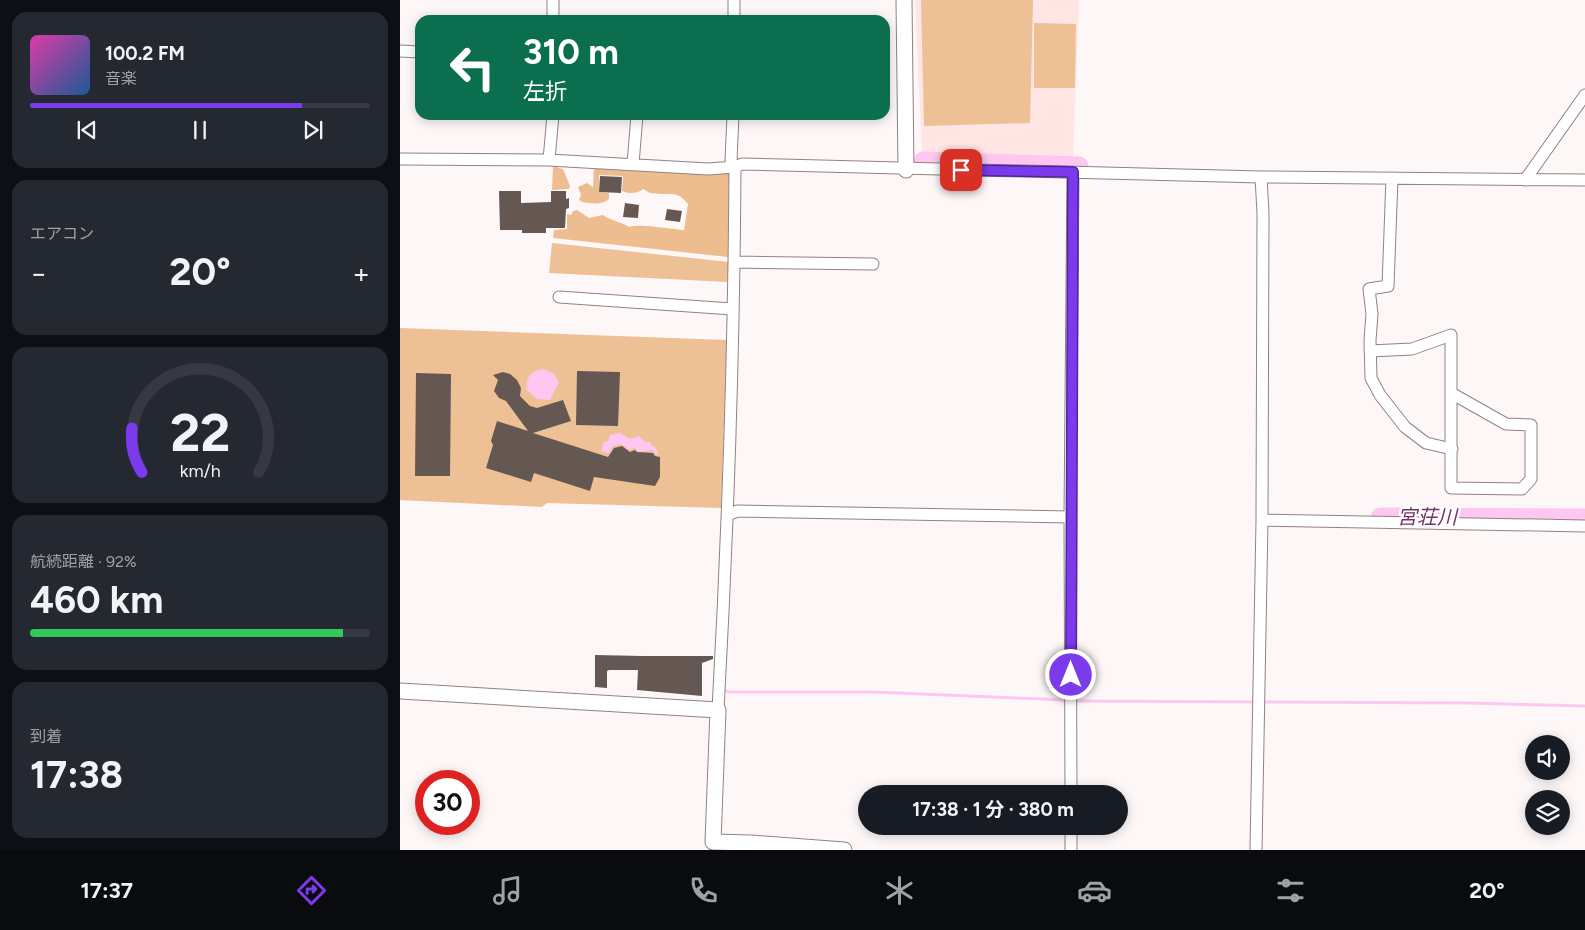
<!DOCTYPE html>
<html lang="ja">
<head>
<meta charset="utf-8">
<style>
	body { margin:0; font-family:Figtree,"Noto Sans JP",sans-serif; background:#242831; color:#f1f3f6; height:100vh; display:flex; flex-direction:column; font-size:19px; white-space:nowrap }
	* { box-sizing:border-box; margin:0 }
	p { font-size:16px; color:#9ea1a6 }
	.icon { flex:none; width:28px; height:28px; fill:none; stroke:currentColor; stroke-width:2; stroke-linecap:round; stroke-linejoin:round }
	.map { position:relative; flex:1; overflow:hidden }
	.panel { display:flex; flex-direction:column; gap:12px; padding:12px; background:#0d0f14; width:400px }
	.panel>* { flex:none }
	.hud { position:absolute; left:15px; top:15px; width:475px; height:105px; border-radius:15px; box-shadow:0 2px 12px #0003; background:#0b6e4f; color:#fff; overflow:hidden }
	.tools { position:absolute; left:1125px; top:735px; display:grid; gap:10px }
	.tools a { display:grid; place-items:center; width:45px; height:45px; border-radius:50%; background:#171b24; box-shadow:0 2px 12px #0003; font-size:25px }
	.speed { position:absolute; left:15px; top:770px; display:flex; gap:10px; font-size:25px; font-weight:700; text-align:center }
	.speed>* { display:grid; place-content:center; width:65px; height:65px; border-radius:50%; background:#171b24; box-shadow:0 2px 12px #0003; line-height:1 }
	.speed .limit { border:8px solid #d22; background:#fff; color:#111 }
	.pin { position:absolute; display:grid; place-items:center; width:42px; height:42px; color:#fff; margin:-21px; border-radius:10px; box-shadow:0 2px 8px #0006 }
	.me { position:absolute; width:55px; margin:-28px; rotate:0deg; stroke-linejoin:round; filter:drop-shadow(0 0 4px #0008) }
	.turn { display:flex; align-items:center; gap:18px; height:105px; padding:0 25px; font-size:22px }
	.turn .icon { width:65px; height:65px; stroke-width:2.5 }
	.turn b { display:block; font-size:35px; line-height:42px }
	.big { font-size:38px; font-weight:700; line-height:1.1 }
	.panel .widget { flex:1; display:flex; flex-direction:column; justify-content:center; gap:8px; min-width:0; padding:0 18px; border-radius:15px; background:#242831 }
	.panel .dial { align-items:center; gap:0 }
	.dial svg { height:130px; overflow:visible; fill:none; stroke:#363941; stroke-width:7; stroke-linecap:round; text-anchor:middle }
	.dial text { fill:#f1f3f6; stroke:none }
	.song { display:flex; align-items:center; gap:15px }
	.cover { width:60px; height:60px; border-radius:8px; background:linear-gradient(135deg,hsl(320 70% 55%),hsl(210 70% 35%)) }
	.played { height:5px; border-radius:2px; background:linear-gradient(90deg,#7c3aed 80%,#363941 80%) }
	.keys { display:flex; justify-content:space-around; direction:ltr }
	.heat { display:flex; justify-content:space-between; align-items:center; font-size:28px; direction:ltr }
	.charge { height:8px; border-radius:4px; background:linear-gradient(90deg,#34c759 92%,#363941 0) }
	.trip { position:absolute; left:458px; top:785px; width:270px; height:50px; border-radius:25px; background:#171b24; box-shadow:0 2px 12px #0003; font-weight:700; line-height:50px; text-align:center }
	.tab-bar { display:flex; height:80px; justify-content:space-around; align-items:center; background:#090b0e; color:#9ea1a6 }
	.tab-bar .icon { width:35px; height:35px }
	.tab-bar .on { color:#7c3aed }
	.tab-bar b { font-size:22px; color:#f1f3f6 }
	main { display:flex; flex:1; min-height:0 }
	.map>svg:first-child { display:block }
	.built { fill:#ffe5e4 }
	.green { fill:#eec096 }
	.forest { fill:#edbd90 }
	.water { fill:#fdc7f1 }
	.lines { fill:none; stroke-linecap:round; stroke-linejoin:round }
	.stream { stroke:#fdc7f1; stroke-width:3 }
	.river { stroke:#fdc7f1; stroke-width:19 }
	.building { fill:#655853 }
	.street-casing { stroke:#918282; stroke-width:13 }
	.secondary-casing { stroke:#918282; stroke-width:17 }
	.street { stroke:#fff; stroke-width:11 }
	.secondary { stroke:#fff; stroke-width:15 }
	.route-casing { stroke:#51269a; stroke-width:12 }
	.route { stroke:#7c3aed; stroke-width:9 }
	.labels { text-anchor:middle; stroke-width:5; stroke-linejoin:round; paint-order:stroke }
	.water-label { font-size:20px; font-style:italic; fill:#733568; stroke:#fff }
</style>
</head>
<body>
<main>
<section class="panel">
<div class="widget">
<div class="song"><i class="cover"></i><div><b>100.2 FM</b><p>音楽</p></div></div>
<div class="played"></div>
<div class="keys"><svg class="icon" aria-label="previous" viewBox="0 0 24 24"><path d="M18 5L8 12l10 7zM5 5v14"/></svg><svg class="icon" aria-label="pause" viewBox="0 0 24 24"><path d="M8 5v14M16 5v14"/></svg><svg class="icon" aria-label="next" viewBox="0 0 24 24"><path d="M6 5l10 7-10 7zM19 5v14"/></svg></div>
</div>
<div class="widget"><p>エアコン</p>
<div class="heat"><a>−</a><b class="big">20°</b><a>+</a></div>
</div>
<div class="widget dial"><svg viewBox="0 0 100 80">
<path d="M14 69A42 42 0 1 1 86 69"/>
<path d="M14 69A42 42 0 0 1 8 42" stroke="#7c3aed"/>
<text x="50" y="56" font-size="32" font-weight="700">22</text>
<text x="50" y="72" font-size="11">km/h</text>
</svg></div>
<div class="widget"><p>航続距離 · 92%</p><b class="big">460 km</b><div class="charge"></div></div>
<div class="widget"><p>到着</p><b class="big">17:38</b></div>
</section>
<div class="map">
<svg width="1185" height="850" viewBox="0 0 1185 850">
	<rect width="100%" height="100%" fill="#fef7f7"/>
	<path class="built" d="M515 0H679L673 160 522 156Z"/>
	<path class="green" d="M521 0H633L630 123 524 126Z
		M634 23 676 24 675 88H634Z
		M152 243 329 262 327 282 149 273Z
		M0 328 327 340 321 508 147 503 142 507 0 500Z"/>
	<path class="forest" d="M153 166 163 169 170 186 169 189 152 190Z
		M194 168 329 174 328 257 153 238 154 230 167 229V214L171 215 173 211 177 210 189 218 203 215C211 221 220 221 229 227 237 223 272 229 284 230L288 204C279 193 276 194 262 194 258 194 254 193 250 193L243 189C238 194 229 194 222 191L223 176 199 175V192L209 193V199C201 206 190 203 182 202L179 200 181 195 178 187 187 183 193 187Z"/>
	<path class="water" d="M143 369 153 373 159 382 150 400 137 399 127 390C125 378 131 370 143 369Z
		M220 433 230 439 239 436 245 442H250L252 446 256 448 258 456 252 450 238 452 235 448 228 450 226 447 220 444 212 447 209 453 201 451 203 443 208 441 210 435Z"/>
	<g class="lines">
		<path class="stream" d="M323 690 330 692H473L667 700
			M674 701 1068 703 1185 706"/>
		<path class="river" d="M523 161 679 166
			M980 517 1185 518"/>
	</g>
	<path class="building" d="M200 176 222 177 221 193 199 192Z
		M99 191H121V203L151 202V191H166V199L169 198V208L166 209 165 228H146V233H122V230H100Z
		M225 203 239 205 238 218 223 217Z
		M267 209 282 211 280 222 265 220Z
		M177 371 220 372 218 426 176 425Z
		M103 372 110 374 117 380 121 388 120 396 130 406 137 408 163 400 171 421 133 433 208 457 214 448 222 446 230 452 235 450 237 452 253 453 255 456 260 457V477L255 486 194 477 190 491 134 473 131 482 86 468 93 445 91 441 97 421 128 431 106 401 99 398 94 391 98 380 93 375Z
		M16 373 51 374 50 476H15Z
		M195 655 243 656H313V659L302 663V696L237 690 238 670H209L207 671V688L195 687Z"/>
	<g class="lines">
		<defs>
			<path id="street" d="M153 0V20
				M334 0V20
				M0 51 20 52
				M0 159 149 160 308 169 335 167 342 164 861 177 1185 180
				M149 160 153 115
				M233 164 237 115
				M992 178 988 286 969 289 972 314 970 340 971 378 980 395 1005 427 1026 443 1052 449
				M1125 180 1185 95
				M334 262 473 264
				M159 297 332 309
				M970 351 1012 349 1051 335V488L1122 489 1131 479V425L1106 424 1051 393
				M328 515 337 511 670 517
				M862 520 1185 526
				M318 710C328 529 334 348 335 167L331 161 333 115
				M671 794 670 517 673 173
				M671 850V826
				M856 850 862 520 863 213 861 177"/>
			<path id="secondary" d="M504 0 506 170
				M0 691 318 710 313 842 351 843 444 850"/>
		</defs>
		<use href="#street" class="street-casing"/>
		<use href="#secondary" class="secondary-casing"/>
		<use href="#street" class="street"/>
		<use href="#secondary" class="secondary"/>
	</g>
	<g class="lines">
		<defs>
			<path id="route" d="M561 170 673 172 671 675"/>
		</defs>
		<use href="#route" class="route-casing"/>
		<use href="#route" class="route"/>
	</g>
	<g class="labels">
		<g class="water-label">
			<text x="1027" y="524">宮荘川</text>
		</g>
	</g>
</svg>
<div class="tools">
<a><svg class="icon" aria-label="sound" viewBox="0 0 24 24"><path d="M4 9h4l5-4v14l-5-4H4zM17 9q2 3 0 6"/></svg></a>
<a><svg class="icon" aria-label="layers" viewBox="0 0 24 24"><path d="M12 4l9 5-9 5-9-5zM3 14l9 5 9-5"/></svg></a>
</div>
<div class="speed"><div class="limit">30</div></div>
<div class="pin" style="left:561px;top:170px;background:#d93025"><svg class="icon" aria-label="arrive" viewBox="0 0 24 24"><path d="M6 21V4h12l-3 4 3 4H6"/></svg></div>
<svg class="me" style="left:671px;top:675px" viewBox="-20 -20 40 40"><circle r="17" fill="#7c3aed" stroke="#fff" stroke-width="3"/><path d="M0-11L8 9 0 5-8 9z" fill="#fff"/></svg>
<div class="trip">17:38 · 1 分 · 380 m</div>
<div class="hud">
<div class="turn"><svg class="icon" aria-label="left" viewBox="0 0 24 24"><path d="M17 20v-9H6M10 6l-5 5 5 5"/></svg><div><b>310 m</b>左折</div></div>
</div>
</div>
</main>
<nav class="tab-bar">
<b>17:37</b>
<svg class="icon on" aria-label="directions" viewBox="0 0 24 24"><path d="M12 3l9 9-9 9-9-9zM9 14v-3h6M13 9l2 2-2 2"/></svg>
<svg class="icon" aria-label="music" viewBox="0 0 24 24"><path d="M9 18V5l10-2v13"/><circle cx="6" cy="18" r="3"/><circle cx="16" cy="16" r="3"/></svg>
<svg class="icon" aria-label="phone" viewBox="0 0 24 24"><path d="M5 4h4l2 5-3 2q2 4 5 5l2-3 5 2v4C11 20 4 13 5 4z"/></svg>
<svg class="icon" aria-label="climate" viewBox="0 0 24 24"><path d="M12 3v18M4 7l16 10M4 17L20 7"/></svg>
<svg class="icon" aria-label="car" viewBox="0 0 24 24"><path d="M5 17H2v-5l4-1 3-4h7l3 4 3 1v5h-3M9 17h6M6 11h13"/><circle cx="7" cy="17" r="2"/><circle cx="17" cy="17" r="2"/></svg>
<svg class="icon" aria-label="filters" viewBox="0 0 24 24"><path d="M4 7h16M4 17h16"/><circle cx="9" cy="7" r="2"/><circle cx="15" cy="17" r="2"/></svg>
<b>20°</b>
</nav>
</body>
</html>
